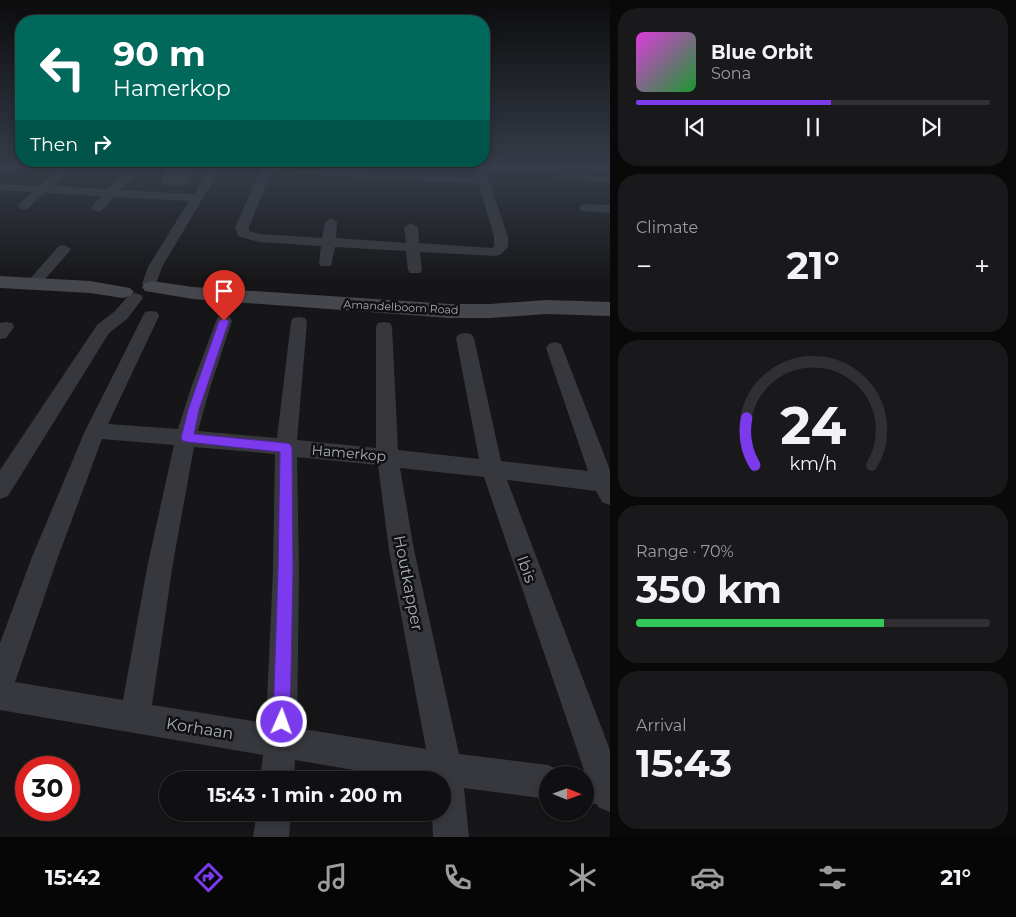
<!DOCTYPE html>
<html lang="en">
<head>
<meta charset="utf-8">
<style>
	body { margin:0; font-family:Montserrat,sans-serif; background:#19191b; color:#f1f3f6; height:100vh; display:flex; flex-direction:column; font-size:19px; white-space:nowrap }
	* { box-sizing:border-box; margin:0 }
	p { font-size:16px; color:#9c9d9f }
	.icon { flex:none; width:28px; height:28px; fill:none; stroke:currentColor; stroke-width:2; stroke-linecap:round; stroke-linejoin:round }
	.map { position:relative; flex:1; overflow:hidden }
	.side { display:flex; flex-direction:column; gap:8px; padding:8px; background:#09090a; width:406px }
	.side>* { flex:none }
	.banner { position:absolute; left:15px; top:15px; width:475px; height:152px; border-radius:20px; box-shadow:0 2px 8px #0003,0 0 0 1px #303032; background:#00695c; color:#fff; overflow:hidden }
	.needle { width:32px; rotate:91deg }
	.controls { position:absolute; left:539px; top:766px; display:grid; gap:10px }
	.controls a { display:grid; place-items:center; width:55px; height:55px; border-radius:50%; background:#101012; box-shadow:0 2px 8px #0003,0 0 0 1px #303032; font-size:25px }
	.speed { position:absolute; left:15px; top:756px; display:flex; gap:10px; font-size:25px; font-weight:700; text-align:center }
	.speed>* { display:grid; place-content:center; width:65px; height:65px; border-radius:50%; background:#101012; box-shadow:0 2px 8px #0003,0 0 0 1px #303032; line-height:1 }
	.speed .limit { border:8px solid #d22; background:#fff; color:#111 }
	.pin { position:absolute; display:grid; place-items:center; width:42px; height:42px; color:#fff; margin:-51px -21px; border-radius:50% 50% 50% 0; rotate:-45deg; box-shadow:0 0 5px #0007 }
	.pin .icon { rotate:45deg }
	.me { position:absolute; width:55px; margin:-28px; rotate:2deg; stroke-linejoin:round; filter:drop-shadow(0 0 4px #0008) }
	.turn { display:flex; align-items:center; gap:18px; height:105px; padding:0 15px; font-size:22px }
	.turn .icon { width:65px; height:65px; stroke-width:2.5 }
	.turn b { display:block; font-size:35px; line-height:42px }
	.then { display:flex; align-items:center; height:48px; padding:0 15px; background:#0003; gap:10px; font-size:19px }
	.big { font-size:38px; font-weight:700; line-height:1.1 }
	.side .tile { flex:1; display:flex; flex-direction:column; justify-content:center; gap:8px; min-width:0; padding:0 18px; border-radius:20px; background:#19191b }
	.side .dial { align-items:center; gap:0 }
	.dial svg { height:130px; overflow:visible; fill:none; stroke:#303032; stroke-width:7; stroke-linecap:round; text-anchor:middle }
	.dial text { fill:#f1f3f6; stroke:none }
	.song { display:flex; align-items:center; gap:15px }
	.cover { width:60px; height:60px; border-radius:8px; background:linear-gradient(135deg,hsl(300 70% 55%),hsl(130 70% 35%)) }
	.played { height:5px; border-radius:2px; background:linear-gradient(90deg,#7c3aed 55%,#303032 55%) }
	.keys { display:flex; justify-content:space-around; direction:ltr }
	.heat { display:flex; justify-content:space-between; align-items:center; font-size:28px; direction:ltr }
	.charge { height:8px; border-radius:4px; background:linear-gradient(90deg,#34c759 70%,#303032 0) }
	.trip { position:absolute; left:159px; top:771px; width:292px; height:50px; border-radius:25px; background:#101012; box-shadow:0 2px 8px #0003,0 0 0 1px #303032; font-weight:700; line-height:50px; text-align:center }
	.dock { display:flex; height:80px; justify-content:space-around; align-items:center; background:#060607; color:#9c9d9f }
	.dock .icon { width:35px; height:35px }
	.dock .current { color:#7c3aed }
	.dock b { font-size:22px; color:#f1f3f6 }
	main { display:flex; flex:1; min-height:0 }
	.map>svg:first-child { display:block }
	.lines { fill:none; stroke-linecap:round; stroke-linejoin:round }
	.street { fill:#37383d; fill-rule:evenodd }
	.secondary { fill:#45474d; fill-rule:evenodd }
	.wall { fill:#323236 }
	.shaded-wall { fill:#212124 }
	.building { fill:#3f3f44; stroke:#4f5156 }
	.route { fill:#7c3aed; stroke:#51269a }
	.labels { text-anchor:middle; stroke-width:5; stroke-linejoin:round; paint-order:stroke }
	.far-street-label { font-size:11px; fill:#a8adb8; stroke:#111113 }
	.street-label { font-size:14px; fill:#a8adb8; stroke:#111113 }
	.near-street-label { font-size:16px; fill:#a8adb8; stroke:#111113 }
</style>
</head>
<body>
<main>
<div class="map">
<svg width="610" height="837" viewBox="0 0 610 837">
	<rect width="100%" height="100%" fill="#161618"/>
	<g class="lines">
		<path class="street" d="M212 166H222L162 267 155 287H145L142 284 148 267 189 201 114 197 101 211 97 212 91 208 101 196 45 193 27 209 23 210 17 206 32 192 0 190V184L39 186 57 171 61 170 67 173 52 186 108 189 122 175 126 174 132 177 120 190 194 194Z
			M263 166 477 177 474 166H484L508 237V247L500 255 495 256 420 252 422 270 420 273H410L408 270 406 251 335 247 331 266H321L319 263 321 246 259 242 238 236 235 227ZM271 172 479 184 494 237V246L492 248 419 243 418 227 411 223 404 227 406 243 336 238 337 222 331 218 325 222 322 238 260 234 249 231V227Z
			M563 174 608 176H610V182L559 179 557 177 559 175Z
			M585 204 610 205V213L581 211 579 208 581 205Z
			M64 245 71 249 69 252 38 287H28L25 284 28 281 59 246Z
			M135 293 141 295 143 298 127 319 109 333 8 496 0 499V470L97 325 115 311 129 295Z
			M151 311 157 312 159 316 108 424 178 429 191 388 216 321 218 317H230L232 321 210 388 198 431 277 438 291 322 293 318 299 317 305 318 307 322 297 440 376 448V327L378 323 384 322 390 323 392 327 398 450 479 459 456 338 459 334 465 333 471 334 474 338 501 461 588 471 546 348 549 344 555 342 561 344 610 470V505L602 502 596 491 507 480 610 750V812L598 807 597 804 585 803V775H573L584 770 484 477 400 468 414 550 459 754 548 765 560 770 562 775H548V799L464 788 469 837H433L432 812H442V780H413L295 760 294 780H260L263 755 0 710V643L32 557 85 431 143 316 145 312ZM102 439 174 445 148 563 123 700 15 682 58 557ZM194 447 275 454 273 571 266 723 152 705 173 563ZM297 457 378 465 389 550 426 749 297 728 299 571Z
			M6 322 12 323 14 327 6 338 0 339V323Z
			M257 812H291L289 837H253Z"/>
		<path class="secondary" d="M0 276 90 281 130 288 134 292 130 296 123 298 90 293 0 288Z
			M152 281 193 287 450 304H490L547 300 610 302V316L547 314 490 318H450L193 299 145 291 142 287 145 283Z"/>
	</g>
	<path class="wall" d="M170 166H199L188 186 163 185 162 178Z"/>
	<path class="shaded-wall" d="M194 166H199L188 186 187 179Z"/>
	<path class="building" d="M170 166H194L187 179 162 178Z"/>
	<linearGradient id="sky" x2="0" y2="1"><stop stop-color="#0c0c0d"/><stop offset="0.59" stop-color="#363c48"/><stop offset="1" stop-color="#363c48" stop-opacity="0"/></linearGradient>
	<rect width="610" height="283" fill="url(#sky)"/>
	<path class="route" d="M224 318 229 321 199 410 194 434 286 443 290 444 292 448 293 571 290 722 288 729 282 731 275 729 273 722 278 571 280 452 187 442 183 441 181 438 188 410 219 321Z"/>
	<g class="labels">
		<g class="far-street-label">
			<text transform="translate(401 307) rotate(3)" y="4">Amandelboom Road</text>
		</g>
		<g class="street-label">
			<text transform="translate(349 453) rotate(5)" y="5">Hamerkop</text>
		</g>
		<g class="near-street-label">
			<text transform="translate(527 569) rotate(70)" y="6">Ibis</text>
			<text transform="translate(409 583) rotate(79)" y="6">Houtkapper</text>
			<text transform="translate(200 728) rotate(9)" y="6">Korhaan</text>
		</g>
	</g>
</svg>
<div class="controls">
<a><svg class="needle" viewBox="-14 -14 28 28"><path d="M0-13l5 13h-10z" fill="#e53935"/><path d="M0 13l5-13h-10z" fill="#9c9d9f"/></svg></a>
</div>
<div class="speed"><div class="limit">30</div></div>
<div class="pin" style="left:224px;top:321px;background:#d93025"><svg class="icon" aria-label="arrive" viewBox="0 0 24 24"><path d="M6 21V4h12l-3 4 3 4H6"/></svg></div>
<svg class="me" style="left:282px;top:722px" viewBox="-20 -20 40 40"><circle r="17" fill="#7c3aed" stroke="#fff" stroke-width="3"/><path d="M0-11L8 9 0 5-8 9z" fill="#fff"/></svg>
<div class="trip">15:43 · 1 min · 200 m</div>
<div class="banner">
<div class="turn"><svg class="icon" aria-label="left" viewBox="0 0 24 24"><path d="M17 20v-9H6M10 6l-5 5 5 5"/></svg><div><b>90 m</b>Hamerkop</div></div>
<div class="then">Then<svg class="icon" aria-label="right" viewBox="0 0 24 24"><path d="M7 20v-9h11M14 6l5 5-5 5"/></svg></div>
</div>
</div>
<section class="side">
<div class="tile">
<div class="song"><i class="cover"></i><div><b>Blue Orbit</b><p>Sona</p></div></div>
<div class="played"></div>
<div class="keys"><svg class="icon" aria-label="previous" viewBox="0 0 24 24"><path d="M18 5L8 12l10 7zM5 5v14"/></svg><svg class="icon" aria-label="pause" viewBox="0 0 24 24"><path d="M8 5v14M16 5v14"/></svg><svg class="icon" aria-label="next" viewBox="0 0 24 24"><path d="M6 5l10 7-10 7zM19 5v14"/></svg></div>
</div>
<div class="tile"><p>Climate</p>
<div class="heat"><a>−</a><b class="big">21°</b><a>+</a></div>
</div>
<div class="tile dial"><svg viewBox="0 0 100 80">
<path d="M14 69A42 42 0 1 1 86 69"/>
<path d="M14 69A42 42 0 0 1 9 40" stroke="#7c3aed"/>
<text x="50" y="56" font-size="32" font-weight="700">24</text>
<text x="50" y="72" font-size="11">km/h</text>
</svg></div>
<div class="tile"><p>Range · 70%</p><b class="big">350 km</b><div class="charge"></div></div>
<div class="tile"><p>Arrival</p><b class="big">15:43</b></div>
</section>
</main>
<nav class="dock">
<b>15:42</b>
<svg class="icon current" aria-label="directions" viewBox="0 0 24 24"><path d="M12 3l9 9-9 9-9-9zM9 14v-3h6M13 9l2 2-2 2"/></svg>
<svg class="icon" aria-label="music" viewBox="0 0 24 24"><path d="M9 18V5l10-2v13"/><circle cx="6" cy="18" r="3"/><circle cx="16" cy="16" r="3"/></svg>
<svg class="icon" aria-label="phone" viewBox="0 0 24 24"><path d="M5 4h4l2 5-3 2q2 4 5 5l2-3 5 2v4C11 20 4 13 5 4z"/></svg>
<svg class="icon" aria-label="climate" viewBox="0 0 24 24"><path d="M12 3v18M4 7l16 10M4 17L20 7"/></svg>
<svg class="icon" aria-label="car" viewBox="0 0 24 24"><path d="M5 17H2v-5l4-1 3-4h7l3 4 3 1v5h-3M9 17h6M6 11h13"/><circle cx="7" cy="17" r="2"/><circle cx="17" cy="17" r="2"/></svg>
<svg class="icon" aria-label="filters" viewBox="0 0 24 24"><path d="M4 7h16M4 17h16"/><circle cx="9" cy="7" r="2"/><circle cx="15" cy="17" r="2"/></svg>
<b>21°</b>
</nav>
</body>
</html>
